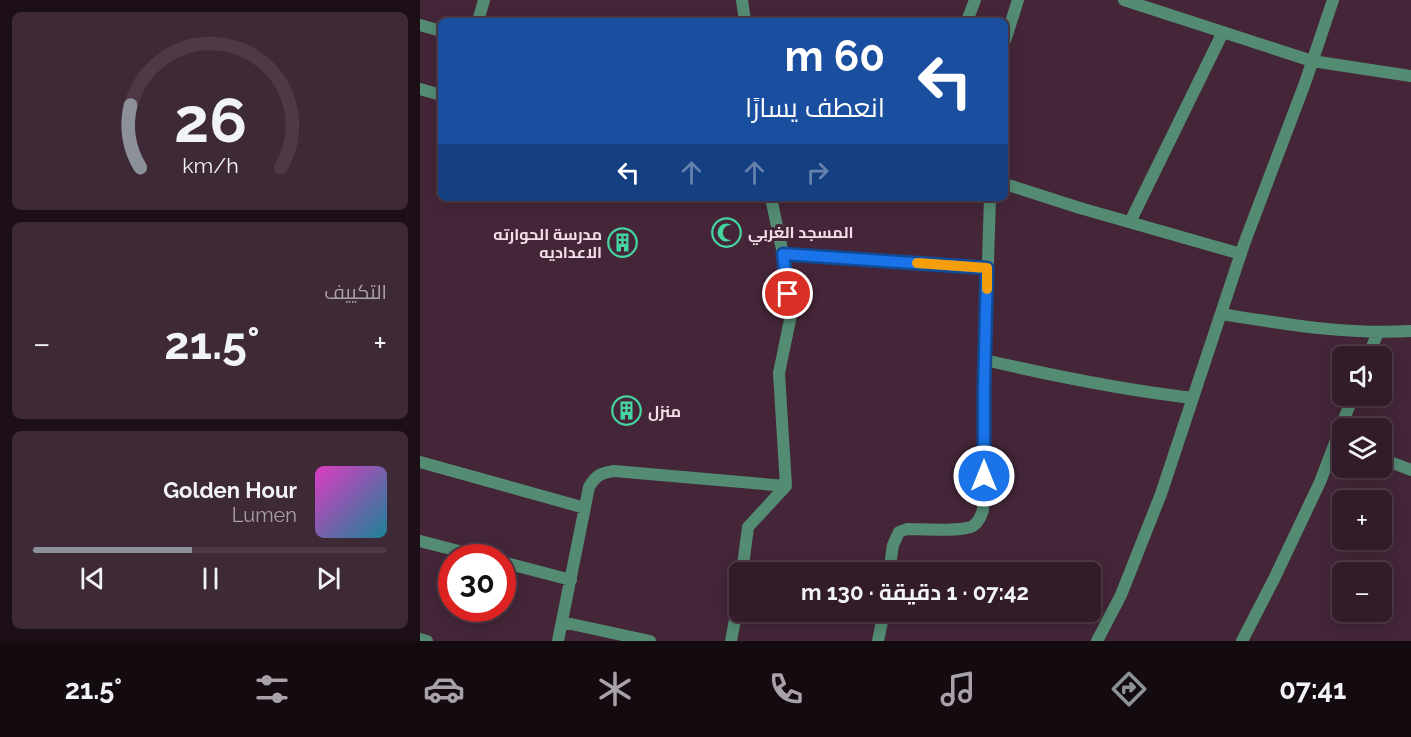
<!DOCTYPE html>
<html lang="ar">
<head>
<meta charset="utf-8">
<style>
	body { margin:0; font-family:Raleway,Cairo,sans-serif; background:#3e2936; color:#f1f3f6; direction:rtl; height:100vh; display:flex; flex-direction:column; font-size:22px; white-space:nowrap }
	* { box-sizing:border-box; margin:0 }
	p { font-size:20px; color:#a9a1a8 }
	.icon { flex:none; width:33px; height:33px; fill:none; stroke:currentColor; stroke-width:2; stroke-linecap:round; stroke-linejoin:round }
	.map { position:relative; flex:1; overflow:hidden; direction:ltr }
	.side { display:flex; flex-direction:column; gap:12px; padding:12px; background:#1c0f17; width:420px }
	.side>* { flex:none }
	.top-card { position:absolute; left:18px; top:18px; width:570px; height:183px; border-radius:9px; box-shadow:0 3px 15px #0003,0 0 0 2px #4e3a47; direction:rtl; background:#1a4fa0; color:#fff; overflow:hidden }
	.buttons { position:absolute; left:912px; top:346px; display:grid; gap:12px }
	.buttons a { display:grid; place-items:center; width:60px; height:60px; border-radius:9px; background:#331c2a; box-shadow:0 3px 15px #0003,0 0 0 2px #4e3a47; font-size:30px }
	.speed { position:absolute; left:18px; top:544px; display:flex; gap:12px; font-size:30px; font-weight:700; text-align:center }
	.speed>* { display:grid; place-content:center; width:78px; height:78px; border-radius:50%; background:#331c2a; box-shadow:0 3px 15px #0003,0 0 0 2px #4e3a47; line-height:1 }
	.speed .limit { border:9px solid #d22; background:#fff; color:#111 }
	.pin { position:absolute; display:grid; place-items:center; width:51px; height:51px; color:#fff; margin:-26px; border:3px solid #fff; border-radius:50%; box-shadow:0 2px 6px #0007 }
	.me { position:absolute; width:66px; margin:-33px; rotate:0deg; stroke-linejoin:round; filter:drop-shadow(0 0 4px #0008) }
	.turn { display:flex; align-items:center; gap:21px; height:126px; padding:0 24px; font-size:27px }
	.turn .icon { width:78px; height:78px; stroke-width:2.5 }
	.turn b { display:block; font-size:42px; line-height:51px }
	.lanes { display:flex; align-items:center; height:57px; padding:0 24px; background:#0003; justify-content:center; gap:30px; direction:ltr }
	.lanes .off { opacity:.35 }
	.big { font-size:45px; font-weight:700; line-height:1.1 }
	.side .widget { flex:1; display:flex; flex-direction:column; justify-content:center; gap:9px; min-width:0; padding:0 21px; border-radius:9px; background:#3e2936 }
	.side .dial { align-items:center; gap:0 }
	.dial svg { height:156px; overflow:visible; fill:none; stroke:#4e3a47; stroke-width:7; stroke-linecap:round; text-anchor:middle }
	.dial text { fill:#f1f3f6; stroke:none }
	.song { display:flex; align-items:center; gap:18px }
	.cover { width:72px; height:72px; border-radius:9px; background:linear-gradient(135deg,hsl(310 70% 55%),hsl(190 70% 35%)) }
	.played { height:6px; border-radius:3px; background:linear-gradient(90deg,#8c9099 45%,#4e3a47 45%) }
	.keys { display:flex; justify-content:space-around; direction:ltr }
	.heat { display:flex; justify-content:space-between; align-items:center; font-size:33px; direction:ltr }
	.trip { position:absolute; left:309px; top:562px; width:372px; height:60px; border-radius:9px; background:#331c2a; box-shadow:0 3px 15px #0003,0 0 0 2px #4e3a47; font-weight:700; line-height:60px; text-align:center; direction:rtl }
	.menu { display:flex; height:96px; justify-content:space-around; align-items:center; background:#140b11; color:#a9a1a8 }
	.menu .icon { width:42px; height:42px }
	.menu .on { color:#8c9099 }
	.menu b { font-size:27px; color:#f1f3f6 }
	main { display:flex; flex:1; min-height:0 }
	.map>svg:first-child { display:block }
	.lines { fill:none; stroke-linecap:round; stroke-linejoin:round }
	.minor { stroke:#548c73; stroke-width:12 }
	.route-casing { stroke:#114b97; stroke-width:15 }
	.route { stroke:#1a73e8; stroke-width:10 }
	.slow { stroke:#f59e0b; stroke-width:10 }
	.labels { text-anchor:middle; stroke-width:6; stroke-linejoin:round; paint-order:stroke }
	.poi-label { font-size:16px; font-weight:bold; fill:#f2dde8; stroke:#442638; text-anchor:start }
</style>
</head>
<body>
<main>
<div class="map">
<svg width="991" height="641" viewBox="0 0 991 641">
	<rect width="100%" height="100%" fill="#442638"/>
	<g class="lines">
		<path class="minor" d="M322 0 325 21
			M704 0 892 61 991 76
			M58 21 64 0
			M547 21 555 0
			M0 25 21 31
			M585 41 598 0
			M0 89 21 95
			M585 184 660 208 821 254
			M710 222 803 32
			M363 254 567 268
			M801 314C864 324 927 335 991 331
			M948 357 958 332
			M565 360C634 376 703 390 773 398
			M962 459 991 470
			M0 462 165 508
			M0 541 66 558
			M82 562 151 580
			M322 573 328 527 366 486 359 373 371 315 363 254 351 198
			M469 573 473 545 479 532 487 529C501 529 542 532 553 526 559 522 561 516 563 510L564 389 570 198
			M142 622 230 641
			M0 639 7 641
			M138 641 169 487C176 475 181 473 194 471L366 486
			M311 641 320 593
			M458 641 464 612
			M677 641 701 595 741 494 824 244 885 83 913 0
			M822 641 855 577 900 482 933 396"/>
	</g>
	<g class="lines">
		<defs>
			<path id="route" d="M368 294 363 254 567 268 564 389V476"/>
		</defs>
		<use href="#route" class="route-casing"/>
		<use href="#route" class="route"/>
		<path class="slow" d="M497 263 567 268V289"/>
	</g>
	<defs>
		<symbol id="mosque-ring" viewBox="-11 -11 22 22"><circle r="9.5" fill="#442638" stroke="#45d49f" stroke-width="1.5"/><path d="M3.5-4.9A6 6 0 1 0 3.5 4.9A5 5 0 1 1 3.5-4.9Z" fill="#45d49f"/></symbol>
		<symbol id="building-ring" viewBox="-11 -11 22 22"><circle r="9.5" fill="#442638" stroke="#45d49f" stroke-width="1.5"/><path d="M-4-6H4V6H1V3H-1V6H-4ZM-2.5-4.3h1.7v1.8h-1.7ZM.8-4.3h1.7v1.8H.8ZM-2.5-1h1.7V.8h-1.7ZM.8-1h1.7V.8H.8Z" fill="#45d49f"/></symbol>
	</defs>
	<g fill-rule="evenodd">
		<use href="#mosque-ring" x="290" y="216" width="33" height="33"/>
		<use href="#building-ring" x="186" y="226" width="33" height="33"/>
		<use href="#building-ring" x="190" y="394" width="33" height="33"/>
	</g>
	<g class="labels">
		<g class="poi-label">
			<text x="328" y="238">المسجد الغربي</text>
			<text x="182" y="240" text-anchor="end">مدرسة الحوارته<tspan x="182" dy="18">الاعداديه</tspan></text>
			<text x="228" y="417">منزل</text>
		</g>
	</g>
</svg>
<div class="buttons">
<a><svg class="icon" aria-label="sound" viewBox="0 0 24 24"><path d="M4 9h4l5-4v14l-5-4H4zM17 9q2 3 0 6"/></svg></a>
<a><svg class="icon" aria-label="layers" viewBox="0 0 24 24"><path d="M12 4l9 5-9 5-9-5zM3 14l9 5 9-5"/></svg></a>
<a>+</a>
<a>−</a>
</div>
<div class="speed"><div class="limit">30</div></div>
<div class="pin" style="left:368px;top:294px;background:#d93025"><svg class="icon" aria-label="arrive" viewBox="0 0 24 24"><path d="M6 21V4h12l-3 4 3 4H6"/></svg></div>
<svg class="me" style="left:564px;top:476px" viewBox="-20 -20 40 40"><circle r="17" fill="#1a73e8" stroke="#fff" stroke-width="3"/><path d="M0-11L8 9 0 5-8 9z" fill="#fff"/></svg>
<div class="trip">07:42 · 1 دقيقة · 130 m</div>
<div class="top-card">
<div class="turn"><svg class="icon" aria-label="left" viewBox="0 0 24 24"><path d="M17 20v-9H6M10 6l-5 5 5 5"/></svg><div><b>60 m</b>انعطف يسارًا</div></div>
<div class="lanes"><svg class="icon" aria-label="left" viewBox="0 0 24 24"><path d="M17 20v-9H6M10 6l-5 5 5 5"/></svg><svg class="icon off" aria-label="ahead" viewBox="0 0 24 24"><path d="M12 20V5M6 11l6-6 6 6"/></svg><svg class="icon off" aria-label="ahead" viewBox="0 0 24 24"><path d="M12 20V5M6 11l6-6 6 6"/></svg><svg class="icon off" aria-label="right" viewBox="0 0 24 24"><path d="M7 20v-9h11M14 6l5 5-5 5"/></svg></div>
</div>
</div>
<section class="side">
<div class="widget dial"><svg viewBox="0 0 100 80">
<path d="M14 69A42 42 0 1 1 86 69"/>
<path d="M14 69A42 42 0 0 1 9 37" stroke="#8c9099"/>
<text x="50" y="56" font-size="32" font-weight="700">26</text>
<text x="50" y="72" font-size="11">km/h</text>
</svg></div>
<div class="widget"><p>التكييف</p>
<div class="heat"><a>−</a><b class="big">21.5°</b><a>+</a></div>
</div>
<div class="widget">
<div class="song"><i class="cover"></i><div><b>Golden Hour</b><p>Lumen</p></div></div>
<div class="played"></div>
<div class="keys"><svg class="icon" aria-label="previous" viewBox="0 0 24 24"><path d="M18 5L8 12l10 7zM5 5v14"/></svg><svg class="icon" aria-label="pause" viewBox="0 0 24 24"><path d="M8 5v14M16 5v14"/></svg><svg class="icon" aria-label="next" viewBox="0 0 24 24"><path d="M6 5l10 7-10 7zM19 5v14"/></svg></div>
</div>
</section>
</main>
<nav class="menu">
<b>07:41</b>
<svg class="icon on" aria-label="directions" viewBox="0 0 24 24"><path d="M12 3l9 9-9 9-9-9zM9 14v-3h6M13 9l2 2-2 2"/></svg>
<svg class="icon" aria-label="music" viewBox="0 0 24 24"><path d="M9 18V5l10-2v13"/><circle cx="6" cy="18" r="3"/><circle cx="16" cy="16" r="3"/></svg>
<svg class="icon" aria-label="phone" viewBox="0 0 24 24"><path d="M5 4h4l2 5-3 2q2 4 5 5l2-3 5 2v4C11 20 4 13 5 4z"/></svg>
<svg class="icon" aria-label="climate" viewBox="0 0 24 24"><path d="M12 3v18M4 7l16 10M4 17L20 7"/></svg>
<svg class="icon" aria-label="car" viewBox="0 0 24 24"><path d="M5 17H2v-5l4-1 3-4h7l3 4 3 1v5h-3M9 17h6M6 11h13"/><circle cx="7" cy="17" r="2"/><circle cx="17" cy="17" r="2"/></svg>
<svg class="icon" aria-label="filters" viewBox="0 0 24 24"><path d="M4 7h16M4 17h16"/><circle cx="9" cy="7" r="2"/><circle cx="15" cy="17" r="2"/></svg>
<b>21.5°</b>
</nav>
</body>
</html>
